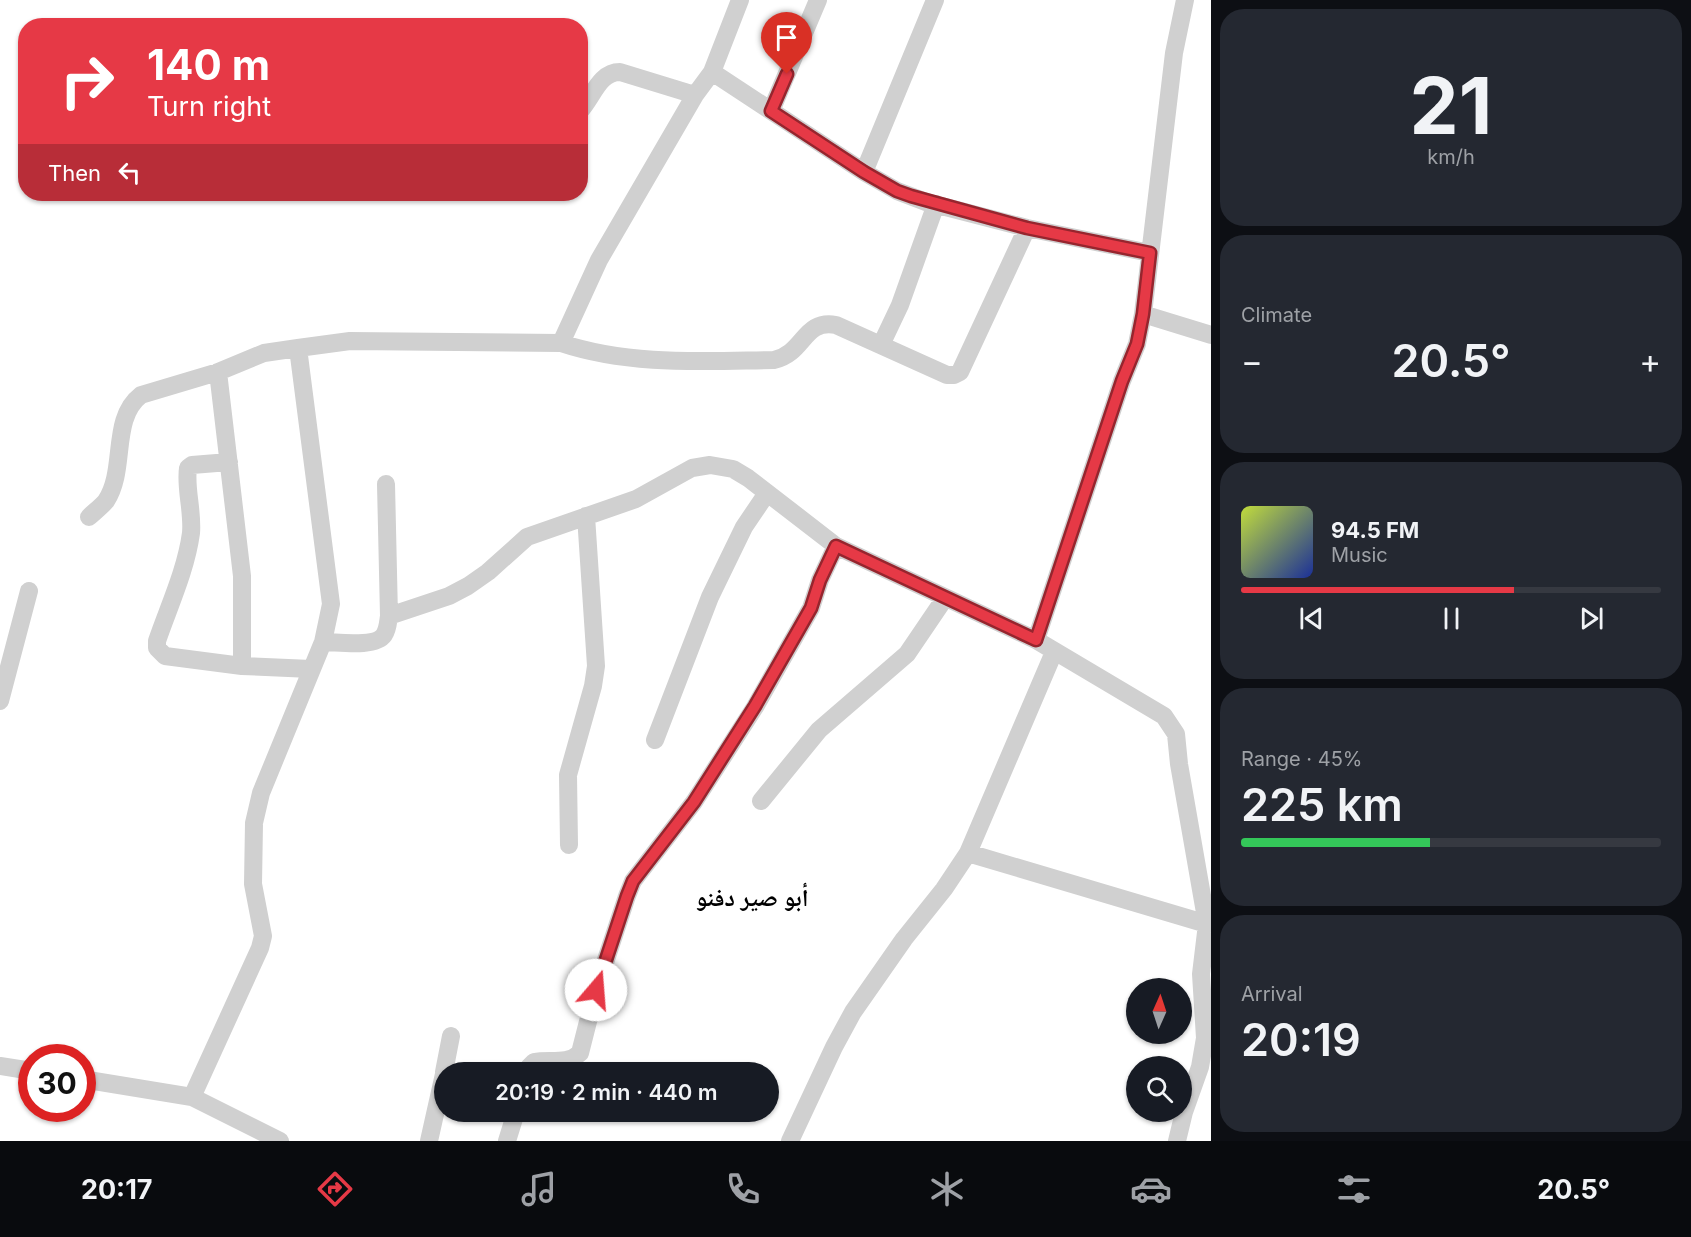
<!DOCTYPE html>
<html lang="en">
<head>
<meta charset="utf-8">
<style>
	body { margin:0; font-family:Inter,"Noto Naskh Arabic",sans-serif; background:#242831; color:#f1f3f6; height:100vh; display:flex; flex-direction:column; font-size:22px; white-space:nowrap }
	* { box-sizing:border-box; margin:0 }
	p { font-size:20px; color:#9ea1a6 }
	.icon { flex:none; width:33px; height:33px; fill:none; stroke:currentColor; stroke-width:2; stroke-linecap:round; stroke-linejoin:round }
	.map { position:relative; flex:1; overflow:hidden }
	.drawer { display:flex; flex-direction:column; gap:9px; padding:9px; background:#0d0f14; width:480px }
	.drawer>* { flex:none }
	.hud { position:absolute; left:18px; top:18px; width:570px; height:183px; border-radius:24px; box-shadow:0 2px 4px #0004; background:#e63946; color:#fff; overflow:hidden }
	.needle { width:39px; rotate:3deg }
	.fabs { position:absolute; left:1126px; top:978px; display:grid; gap:12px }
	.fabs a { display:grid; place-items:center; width:66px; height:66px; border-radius:50%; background:#171b24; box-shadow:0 2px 4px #0004; font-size:30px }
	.speed { position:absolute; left:18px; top:1044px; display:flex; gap:12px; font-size:30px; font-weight:700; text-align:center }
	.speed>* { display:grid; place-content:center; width:78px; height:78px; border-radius:50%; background:#171b24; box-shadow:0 2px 4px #0004; line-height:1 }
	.speed .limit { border:9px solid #d22; background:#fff; color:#111 }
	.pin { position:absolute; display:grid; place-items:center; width:51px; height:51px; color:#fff; margin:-62px -26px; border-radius:50% 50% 50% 0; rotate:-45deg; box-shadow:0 0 6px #0007 }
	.pin .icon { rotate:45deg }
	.me { position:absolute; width:66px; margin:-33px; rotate:18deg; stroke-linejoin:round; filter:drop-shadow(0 0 4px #0008) }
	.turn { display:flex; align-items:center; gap:21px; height:126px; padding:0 30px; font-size:27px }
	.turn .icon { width:78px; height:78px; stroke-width:2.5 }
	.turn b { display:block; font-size:42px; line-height:51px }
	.then { display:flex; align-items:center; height:57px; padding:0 30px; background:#0003; gap:12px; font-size:22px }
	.big { font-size:45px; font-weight:600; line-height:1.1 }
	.drawer .card { flex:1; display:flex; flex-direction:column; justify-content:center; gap:9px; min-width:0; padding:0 21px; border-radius:24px; background:#242831 }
	.drawer .dial { align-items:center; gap:0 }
	.dial b { font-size:78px; line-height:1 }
	.song { display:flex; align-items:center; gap:18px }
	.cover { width:72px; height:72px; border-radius:9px; background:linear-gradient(135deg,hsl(70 70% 55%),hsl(230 70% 35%)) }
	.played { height:6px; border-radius:3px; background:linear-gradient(90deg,#e63946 65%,#363941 65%) }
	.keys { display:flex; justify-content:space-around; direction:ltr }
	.heat { display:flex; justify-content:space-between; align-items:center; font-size:33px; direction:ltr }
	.charge { height:9px; border-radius:4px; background:linear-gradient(90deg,#34c759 45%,#363941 0) }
	.trip { position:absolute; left:434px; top:1062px; width:345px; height:60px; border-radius:30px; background:#171b24; box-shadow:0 2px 4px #0004; font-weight:600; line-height:60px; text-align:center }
	.menu { display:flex; height:96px; justify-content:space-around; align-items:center; background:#090b0e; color:#9ea1a6 }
	.menu .icon { width:42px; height:42px }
	.menu .selected { color:#e63946 }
	.menu b { font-size:27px; color:#f1f3f6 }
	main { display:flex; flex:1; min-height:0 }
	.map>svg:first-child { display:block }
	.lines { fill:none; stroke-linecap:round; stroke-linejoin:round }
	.minor { stroke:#d0d0d0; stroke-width:18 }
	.route-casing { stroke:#96252e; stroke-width:15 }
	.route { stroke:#e63946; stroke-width:10 }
	.labels { text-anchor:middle; stroke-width:6; stroke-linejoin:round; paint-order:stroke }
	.quarter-label { font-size:24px; font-weight:bold; fill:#000; stroke:#fff }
</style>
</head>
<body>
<main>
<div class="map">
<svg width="1211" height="1141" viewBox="0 0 1211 1141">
	<rect width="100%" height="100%" fill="#fff"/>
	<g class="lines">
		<path class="minor" d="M712 72 740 0
			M580 111C593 97 599 72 620 72L695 95
			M771 111 818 0
			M864 172 935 0
			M1143 314 1211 335
			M561 343 599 260 695 95 712 72 864 172 897 191 926 202 1027 228 1150 253
			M881 345 900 305 936 204
			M218 372 242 576V666
			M229 462 192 465 188 468C185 488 193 511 191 533 186 570 169 606 157 641V648L165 656 242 666 311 669
			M89 517C94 512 101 507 106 501 127 469 110 419 141 395L218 372 264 353 298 348 350 341 561 343C630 366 702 361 774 360 805 353 803 319 836 325L947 375H954L960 372 1027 228
			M389 616 449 596 468 586 488 572 527 537 636 499 692 468 710 465 733 469 748 478 836 546 1036 640 1164 716 1176 734 1179 764 1207 924 1201 974 1205 1038 1200 1067 1184 1112 1177 1141
			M1036 640 1122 381 1137 344 1143 314 1174 53 1185 0
			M323 642C338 642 375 648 384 635 388 629 388 622 389 616L386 484
			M0 701 29 591
			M655 740 710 597 744 527 767 493
			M761 801 819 730 907 654 945 598
			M569 845 568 775 593 686 596 666 586 516
			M968 853 1207 924
			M0 1066 32 1071
			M444 1072 451 1036
			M527 1072 529 1067 534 1062C550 1059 567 1065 580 1053L596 990 627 896 633 881 694 802 755 707 811 608 820 580 836 546
			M82 1079 192 1097 280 1141
			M192 1097 260 948 263 936 253 884 254 823 261 793 323 642 331 604 298 348
			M429 1141 444 1074
			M507 1141 516 1112
			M790 1141 834 1047 853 1012 904 939 944 889 968 853 1054 652"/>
	</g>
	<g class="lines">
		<defs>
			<path id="route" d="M596 990 627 896 633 881 694 802 755 706 811 608 820 580 836 546 1036 640 1122 381 1137 344 1143 314 1150 253 1027 228 911 196 897 191 864 172 771 111 787 74"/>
		</defs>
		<use href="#route" class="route-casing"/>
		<use href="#route" class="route"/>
	</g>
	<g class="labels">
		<g class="quarter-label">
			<text x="752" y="906">أبو صير دفنو</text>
		</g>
	</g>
</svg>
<div class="fabs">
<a><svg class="needle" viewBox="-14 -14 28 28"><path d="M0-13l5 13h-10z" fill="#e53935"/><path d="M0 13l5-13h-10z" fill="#9ea1a6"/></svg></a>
<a><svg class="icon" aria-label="search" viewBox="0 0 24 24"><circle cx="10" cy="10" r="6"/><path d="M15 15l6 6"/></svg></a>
</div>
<div class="speed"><div class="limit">30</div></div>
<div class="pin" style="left:787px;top:74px;background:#d93025"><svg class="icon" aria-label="arrive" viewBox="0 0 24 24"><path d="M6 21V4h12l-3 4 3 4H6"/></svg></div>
<svg class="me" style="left:596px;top:990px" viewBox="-20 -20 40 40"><circle r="19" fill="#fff"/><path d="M0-13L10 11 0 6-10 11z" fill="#e63946"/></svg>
<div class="trip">20:19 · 2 min · 440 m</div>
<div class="hud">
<div class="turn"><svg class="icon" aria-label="right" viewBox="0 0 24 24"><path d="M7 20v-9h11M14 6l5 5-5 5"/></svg><div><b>140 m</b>Turn right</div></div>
<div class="then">Then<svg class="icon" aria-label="left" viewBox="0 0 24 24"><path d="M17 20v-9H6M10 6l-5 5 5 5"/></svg></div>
</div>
</div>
<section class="drawer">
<div class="card dial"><b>21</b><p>km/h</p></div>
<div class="card"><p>Climate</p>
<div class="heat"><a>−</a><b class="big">20.5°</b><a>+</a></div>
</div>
<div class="card">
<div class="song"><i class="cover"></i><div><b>94.5 FM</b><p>Music</p></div></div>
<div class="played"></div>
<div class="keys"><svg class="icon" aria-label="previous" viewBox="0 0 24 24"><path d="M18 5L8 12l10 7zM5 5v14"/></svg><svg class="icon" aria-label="pause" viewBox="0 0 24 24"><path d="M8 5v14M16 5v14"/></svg><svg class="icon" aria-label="next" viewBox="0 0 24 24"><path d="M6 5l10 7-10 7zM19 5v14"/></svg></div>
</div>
<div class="card"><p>Range · 45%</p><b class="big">225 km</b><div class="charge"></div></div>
<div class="card"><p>Arrival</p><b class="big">20:19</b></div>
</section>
</main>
<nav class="menu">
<b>20:17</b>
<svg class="icon selected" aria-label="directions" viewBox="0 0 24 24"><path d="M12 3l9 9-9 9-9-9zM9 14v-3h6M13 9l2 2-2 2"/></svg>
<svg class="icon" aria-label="music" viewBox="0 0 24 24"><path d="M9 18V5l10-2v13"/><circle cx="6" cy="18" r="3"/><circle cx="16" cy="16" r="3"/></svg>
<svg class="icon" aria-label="phone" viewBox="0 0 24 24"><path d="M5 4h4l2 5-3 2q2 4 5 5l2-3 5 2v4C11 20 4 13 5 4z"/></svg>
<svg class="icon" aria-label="climate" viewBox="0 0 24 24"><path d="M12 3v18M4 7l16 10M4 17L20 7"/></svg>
<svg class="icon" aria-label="car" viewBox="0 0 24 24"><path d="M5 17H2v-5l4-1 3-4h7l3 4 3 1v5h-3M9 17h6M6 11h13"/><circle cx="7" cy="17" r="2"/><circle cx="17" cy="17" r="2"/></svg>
<svg class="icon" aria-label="filters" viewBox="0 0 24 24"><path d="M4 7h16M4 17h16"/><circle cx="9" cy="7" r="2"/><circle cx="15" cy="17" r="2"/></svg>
<b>20.5°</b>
</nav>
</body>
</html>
